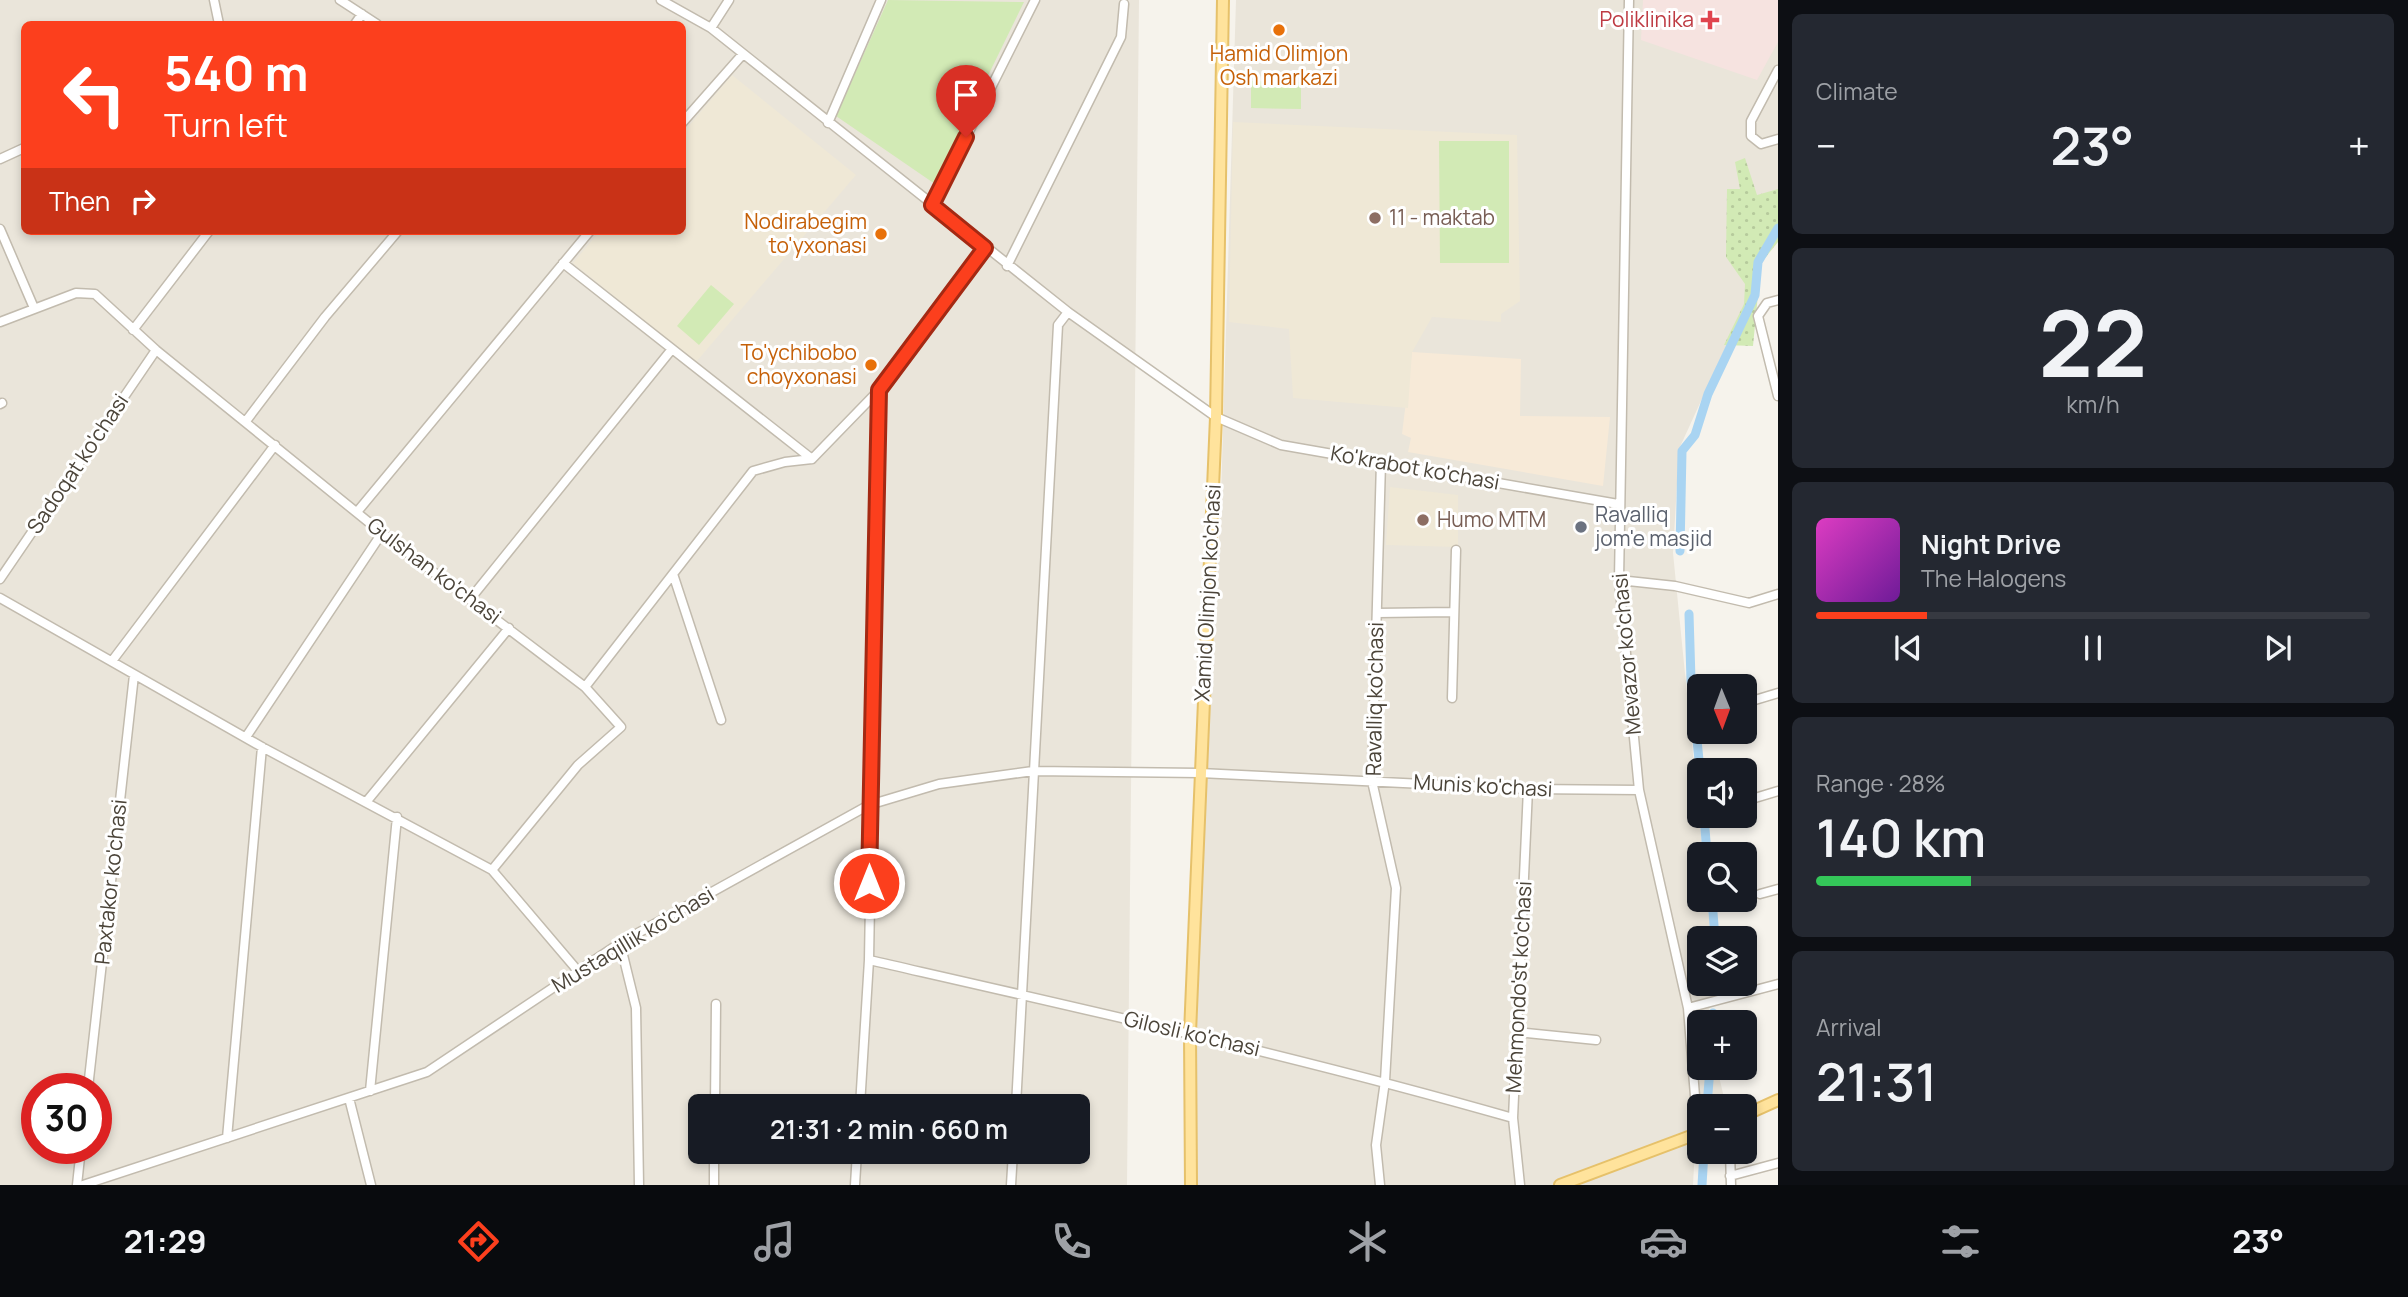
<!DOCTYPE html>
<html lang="en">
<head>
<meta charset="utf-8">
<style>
	body { margin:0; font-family:Manrope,sans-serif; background:#242831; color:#f1f3f6; height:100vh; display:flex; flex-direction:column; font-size:26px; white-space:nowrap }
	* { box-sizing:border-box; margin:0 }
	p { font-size:23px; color:#9ea1a6 }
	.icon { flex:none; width:38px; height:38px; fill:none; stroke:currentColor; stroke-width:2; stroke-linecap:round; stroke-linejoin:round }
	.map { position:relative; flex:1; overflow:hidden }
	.panel { display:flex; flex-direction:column; gap:14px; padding:14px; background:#0d0f14; width:630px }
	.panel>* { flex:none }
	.banner { position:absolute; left:21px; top:21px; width:665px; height:214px; border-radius:10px; box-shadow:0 4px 10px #0003; background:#fc3f1d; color:#fff; overflow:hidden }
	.needle { width:46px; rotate:179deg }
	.fabs { position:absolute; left:1687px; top:674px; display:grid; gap:14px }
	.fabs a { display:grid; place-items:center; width:70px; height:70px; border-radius:10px; background:#171b24; box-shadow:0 4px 10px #0003; font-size:35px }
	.speed { position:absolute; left:21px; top:1073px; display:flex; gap:14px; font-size:35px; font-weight:700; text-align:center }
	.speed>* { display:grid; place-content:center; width:91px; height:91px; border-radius:50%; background:#171b24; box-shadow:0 4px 10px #0003; line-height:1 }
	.speed .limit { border:10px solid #d22; background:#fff; color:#111 }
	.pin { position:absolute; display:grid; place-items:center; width:60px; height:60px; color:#fff; margin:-72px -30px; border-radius:50% 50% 50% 0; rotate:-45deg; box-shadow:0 0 7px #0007 }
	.pin .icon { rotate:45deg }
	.me { position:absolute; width:77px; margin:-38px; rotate:0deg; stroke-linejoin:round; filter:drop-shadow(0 0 5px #0008) }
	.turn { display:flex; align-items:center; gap:24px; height:147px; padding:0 28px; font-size:32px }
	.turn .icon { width:91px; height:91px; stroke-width:2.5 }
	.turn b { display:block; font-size:49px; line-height:60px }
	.then { display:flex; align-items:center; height:66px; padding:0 28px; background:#0003; gap:14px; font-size:26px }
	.big { font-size:52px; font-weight:600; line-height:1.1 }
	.panel .widget { flex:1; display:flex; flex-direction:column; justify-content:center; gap:10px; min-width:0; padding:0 24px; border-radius:10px; background:#242831 }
	.panel .dial { align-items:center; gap:0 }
	.dial b { font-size:91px; line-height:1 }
	.song { display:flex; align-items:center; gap:21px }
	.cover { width:84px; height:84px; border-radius:10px; background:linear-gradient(135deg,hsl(310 70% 55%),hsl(280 70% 35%)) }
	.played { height:7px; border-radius:4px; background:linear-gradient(90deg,#fc3f1d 20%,#363941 20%) }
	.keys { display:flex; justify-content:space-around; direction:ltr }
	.heat { display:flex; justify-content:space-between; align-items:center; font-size:38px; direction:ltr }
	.charge { height:10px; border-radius:5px; background:linear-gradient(90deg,#34c759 28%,#363941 0) }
	.trip { position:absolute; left:688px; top:1094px; width:402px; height:70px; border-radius:10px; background:#171b24; box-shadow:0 4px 10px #0003; font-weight:600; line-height:70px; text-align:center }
	.dock { display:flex; height:112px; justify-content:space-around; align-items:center; background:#090b0e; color:#9ea1a6 }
	.dock .icon { width:49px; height:49px }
	.dock .active { color:#fc3f1d }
	.dock b { font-size:32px; color:#f1f3f6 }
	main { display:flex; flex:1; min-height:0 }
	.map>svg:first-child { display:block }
	.residential { fill:#eae5da; fill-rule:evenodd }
	.commercial { fill:#f7ead8 }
	.education { fill:#efe8d6 }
	.medical { fill:#f6e3e0 }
	.grass { fill:url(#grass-dots) }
	.park { fill:#d2eab5 }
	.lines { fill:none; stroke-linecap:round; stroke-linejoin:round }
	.canal { stroke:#a9d4f2; stroke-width:9 }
	.minor-casing { stroke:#c2bbae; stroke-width:11 }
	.major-casing { stroke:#e6c16a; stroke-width:14 }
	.minor { stroke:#fff; stroke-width:8 }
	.major { stroke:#ffe39c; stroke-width:10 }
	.route-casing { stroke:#a42913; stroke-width:18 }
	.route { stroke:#fc3f1d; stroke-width:12 }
	.health-dot { fill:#e0444e; stroke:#fff; stroke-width:2.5 }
	.food-dot { fill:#e8710a; stroke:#fff; stroke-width:2.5 }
	.education-dot { fill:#8d6e63; stroke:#fff; stroke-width:2.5 }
	.worship-dot { fill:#6b7280; stroke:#fff; stroke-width:2.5 }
	.labels { text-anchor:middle; stroke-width:6; stroke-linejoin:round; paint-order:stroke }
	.health-label { font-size:21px; fill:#be3a42; stroke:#fff; text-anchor:end }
	.food-label { font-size:21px; fill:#c56008; stroke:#fff; text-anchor:end }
	.education-label { font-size:21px; fill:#785e54; stroke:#fff; text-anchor:start }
	.street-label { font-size:21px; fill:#4b4439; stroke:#fff }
	.worship-label { font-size:21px; fill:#5b616d; stroke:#fff; text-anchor:start }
</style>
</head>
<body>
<main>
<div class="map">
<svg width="1778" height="1185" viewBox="0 0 1778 1185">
	<defs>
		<pattern id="grass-dots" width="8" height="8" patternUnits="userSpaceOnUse" patternTransform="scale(1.75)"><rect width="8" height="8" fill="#d2eab5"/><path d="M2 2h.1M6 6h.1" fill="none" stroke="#b6ca9c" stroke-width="1.8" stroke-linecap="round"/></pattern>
	</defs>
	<rect width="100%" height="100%" fill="#f6f3ec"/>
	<path class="residential" d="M0 0H1139L1127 1185H0ZM24 24H682V231H24ZM37 1088H96V1148H37ZM700 1106H1078V1152H700Z
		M1236 0H1778V223L1773 225 1748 298 1679 449 1673 553 1703 854H1699V900H1707L1711 938H1699V984H1712L1708 1022H1699V1068H1717L1726 1106H1699V1143L1695 1146 1693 1185H1197L1196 980 1221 496Z"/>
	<path class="commercial" d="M1412 352 1521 359 1520 416 1610 417 1603 486 1408 452 1411 438 1402 434Z"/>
	<path class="education" d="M732 75 856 175 696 362 573 263 600 231H682L683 133Z
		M1233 122 1517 135 1520 301 1501 314V322L1432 317 1412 352 1408 408 1293 398 1289 329 1229 322Z
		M1390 487 1458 495V547L1386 545Z"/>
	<path class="medical" d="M1643 0H1778V42L1757 80 1641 40Z"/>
	<path class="grass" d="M1745 158 1757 195 1778 189V242L1761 263 1753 346 1724 345 1744 304 1745 284 1726 257 1727 189H1740L1735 162Z"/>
	<path class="park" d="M888 0 1024 2 935 184 836 116Z
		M1251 81 1301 82V109L1251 108Z
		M1439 141H1509V263H1440Z
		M711 285 734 304 699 345 677 326Z"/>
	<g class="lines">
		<path class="canal" d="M1680 551 1682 451 1695 435 1708 394 1755 295 1758 262 1778 228
			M1689 614 1691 680 1700 770
			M1704 816 1707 854
			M1712 900 1715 938
			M1713 1022V1013
			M1707 1106 1710 1068
			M1702 1185 1704 1152"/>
		<defs>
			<path id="minor" d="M214 0 219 24
				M340 0 377 24
				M661 0 711 28 1068 312 1216 417 1281 445 1618 504
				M1629 0 1619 580 1639 790 1688 1008 1698 1134
				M355 24 362 14
				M711 28 729 0
				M1778 70 1751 121V136L1761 144 1778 139
				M682 123 742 55
				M828 123 881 0
				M0 159 24 148
				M932 205 1035 0
				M0 229 34 308
				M563 263 812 459
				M1007 266 1121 37 1124 4
				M1778 300 1767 303 1758 316 1778 396
				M0 322 76 293 95 294 156 350 382 533 585 687 621 727 578 765 492 870
				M133 330 209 231
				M0 404 2 403
				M246 421 325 317 398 231
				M357 512 590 231
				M673 574 721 720
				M0 579 156 350
				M1619 580 1675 586 1749 603 1778 594
				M0 598 262 747 492 870 578 971
				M471 598 672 349
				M1377 613 1454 612
				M112 661 275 445
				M585 687 753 471 785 462 812 459 879 390
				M1452 698 1456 550
				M1745 703 1778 693
				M246 737 382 533
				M367 801 509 628
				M1745 801 1778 791
				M1760 894 1778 889
				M620 943 636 1008 639 1185
				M869 960C1084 1009 1300 1057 1513 1118
				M1688 1008 1778 984
				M1517 1032 1596 1040
				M88 1088 134 675
				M370 1091 397 817
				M349 1098 371 1185
				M715 1106 716 1004
				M860 1106 869 960 879 390 985 248
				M1016 1106 1058 325 1068 312
				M227 1138 262 747
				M1730 1152 1731 1185
				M1730 1176 1778 1163
				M77 1185 81 1148
				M83 1185 427 1072 620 943 869 805 939 784 1033 771 1200 773 1528 789 1639 790
				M714 1185V1152
				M855 1185 857 1152
				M1011 1185 1013 1152
				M1380 1185 1376 1145 1385 1081 1396 888 1372 781 1381 462
				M1520 1185 1513 1118 1528 789"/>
			<path id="major" d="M1745 1115 1778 1100
				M1191 1185 1190 1033 1216 417 1223 0
				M1560 1185 1699 1133"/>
		</defs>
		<use href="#minor" class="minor-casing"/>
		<use href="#major" class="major-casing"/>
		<use href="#minor" class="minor"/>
		<use href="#major" class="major"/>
	</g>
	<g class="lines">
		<defs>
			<path id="route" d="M869 883 879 390 985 248 932 205 966 137"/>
		</defs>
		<use href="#route" class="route-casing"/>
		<use href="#route" class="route"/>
	</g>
	<path class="health-dot" d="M1706.5 9.5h7v7h7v7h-7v7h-7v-7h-7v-7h7z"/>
	<g class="food-dot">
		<circle cx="1279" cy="30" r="7"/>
		<circle cx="881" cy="234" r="7"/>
		<circle cx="871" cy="365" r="7"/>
	</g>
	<g class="education-dot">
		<circle cx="1375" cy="218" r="7"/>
		<circle cx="1423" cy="520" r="7"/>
	</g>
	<circle class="worship-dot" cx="1581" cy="527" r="7"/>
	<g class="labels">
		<g class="health-label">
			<text x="1694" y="27">Poliklinika</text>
		</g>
		<g class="food-label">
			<text x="1279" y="61" text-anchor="middle">Hamid Olimjon<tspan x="1279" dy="24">Osh markazi</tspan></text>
			<text x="867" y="229">Nodirabegim<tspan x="867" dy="24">to'yxonasi</tspan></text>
			<text x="857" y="360">To'ychibobo<tspan x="857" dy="24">choyxonasi</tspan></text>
		</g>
		<g class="education-label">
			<text x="1389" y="225">11 - maktab</text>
			<text x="1437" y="527">Humo MTM</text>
		</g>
		<g class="street-label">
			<text transform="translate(78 464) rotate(-56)" y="7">Sadoqat ko'chasi</text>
			<text transform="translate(1415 468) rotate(10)" y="7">Ko'krabot ko'chasi</text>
			<text transform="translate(434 571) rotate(37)" y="7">Gulshan ko'chasi</text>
			<text transform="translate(1208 593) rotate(-87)" y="7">Xamid Olimjon ko'chasi</text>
			<text transform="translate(1627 654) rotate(-95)" y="7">Mevazor ko'chasi</text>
			<text transform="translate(1375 699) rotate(-89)" y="7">Ravalliq ko'chasi</text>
			<text transform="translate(1483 786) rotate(3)" y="7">Munis ko'chasi</text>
			<text transform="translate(111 882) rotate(-84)" y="7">Paxtakor ko'chasi</text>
			<text transform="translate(633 940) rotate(-31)" y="7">Mustaqillik ko'chasi</text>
			<text transform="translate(1519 987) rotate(-87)" y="7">Mehmondo'st ko'chasi</text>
			<text transform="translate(1192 1034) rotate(13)" y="7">Gilosli ko'chasi</text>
		</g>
		<g class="worship-label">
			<text x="1595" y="522">Ravalliq<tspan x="1595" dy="24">jom'e masjid</tspan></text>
		</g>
	</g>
</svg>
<div class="fabs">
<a><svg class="needle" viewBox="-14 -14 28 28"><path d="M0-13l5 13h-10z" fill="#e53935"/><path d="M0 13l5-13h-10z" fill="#9ea1a6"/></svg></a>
<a><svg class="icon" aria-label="sound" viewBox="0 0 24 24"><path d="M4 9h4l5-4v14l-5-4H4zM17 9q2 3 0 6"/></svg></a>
<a><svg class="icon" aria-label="search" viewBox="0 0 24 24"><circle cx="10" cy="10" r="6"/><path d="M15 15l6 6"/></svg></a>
<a><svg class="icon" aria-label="layers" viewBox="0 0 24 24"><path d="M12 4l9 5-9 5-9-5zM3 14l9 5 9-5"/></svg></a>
<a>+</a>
<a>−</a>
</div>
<div class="speed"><div class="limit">30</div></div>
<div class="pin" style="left:966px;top:137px;background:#d93025"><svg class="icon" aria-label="arrive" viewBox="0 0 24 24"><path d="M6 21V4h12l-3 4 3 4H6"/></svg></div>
<svg class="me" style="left:869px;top:883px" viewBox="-20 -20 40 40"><circle r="17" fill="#fc3f1d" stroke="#fff" stroke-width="3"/><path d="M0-11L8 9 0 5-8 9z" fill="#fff"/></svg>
<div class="trip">21:31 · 2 min · 660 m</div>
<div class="banner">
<div class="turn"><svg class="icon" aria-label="left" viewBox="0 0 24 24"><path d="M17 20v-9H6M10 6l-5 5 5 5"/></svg><div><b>540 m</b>Turn left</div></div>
<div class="then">Then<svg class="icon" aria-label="right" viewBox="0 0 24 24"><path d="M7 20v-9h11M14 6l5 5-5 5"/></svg></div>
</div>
</div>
<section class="panel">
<div class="widget"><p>Climate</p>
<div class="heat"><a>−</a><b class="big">23°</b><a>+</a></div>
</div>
<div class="widget dial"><b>22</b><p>km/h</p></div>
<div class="widget">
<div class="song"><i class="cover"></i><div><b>Night Drive</b><p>The Halogens</p></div></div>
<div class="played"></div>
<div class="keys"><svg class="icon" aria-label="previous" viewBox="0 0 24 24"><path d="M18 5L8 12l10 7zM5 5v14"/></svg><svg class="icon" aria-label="pause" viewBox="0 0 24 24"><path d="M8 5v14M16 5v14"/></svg><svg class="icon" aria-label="next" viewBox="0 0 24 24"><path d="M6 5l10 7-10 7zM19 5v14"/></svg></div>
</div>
<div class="widget"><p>Range · 28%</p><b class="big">140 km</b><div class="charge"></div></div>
<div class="widget"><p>Arrival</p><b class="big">21:31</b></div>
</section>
</main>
<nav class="dock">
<b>21:29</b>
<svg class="icon active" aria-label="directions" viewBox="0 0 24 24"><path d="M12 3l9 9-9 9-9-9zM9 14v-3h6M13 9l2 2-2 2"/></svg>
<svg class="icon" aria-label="music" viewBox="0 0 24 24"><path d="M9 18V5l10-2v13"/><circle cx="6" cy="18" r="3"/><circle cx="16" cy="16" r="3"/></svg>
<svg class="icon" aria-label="phone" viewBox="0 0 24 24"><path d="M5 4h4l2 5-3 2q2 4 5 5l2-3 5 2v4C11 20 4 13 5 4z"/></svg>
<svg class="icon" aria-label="climate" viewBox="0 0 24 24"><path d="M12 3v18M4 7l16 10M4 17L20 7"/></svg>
<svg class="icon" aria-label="car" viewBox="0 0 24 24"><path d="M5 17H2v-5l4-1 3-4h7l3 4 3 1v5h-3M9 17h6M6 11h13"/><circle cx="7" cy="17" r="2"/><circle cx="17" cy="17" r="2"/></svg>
<svg class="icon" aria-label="filters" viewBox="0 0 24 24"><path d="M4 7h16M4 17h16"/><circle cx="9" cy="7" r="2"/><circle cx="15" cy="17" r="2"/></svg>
<b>23°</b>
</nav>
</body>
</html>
